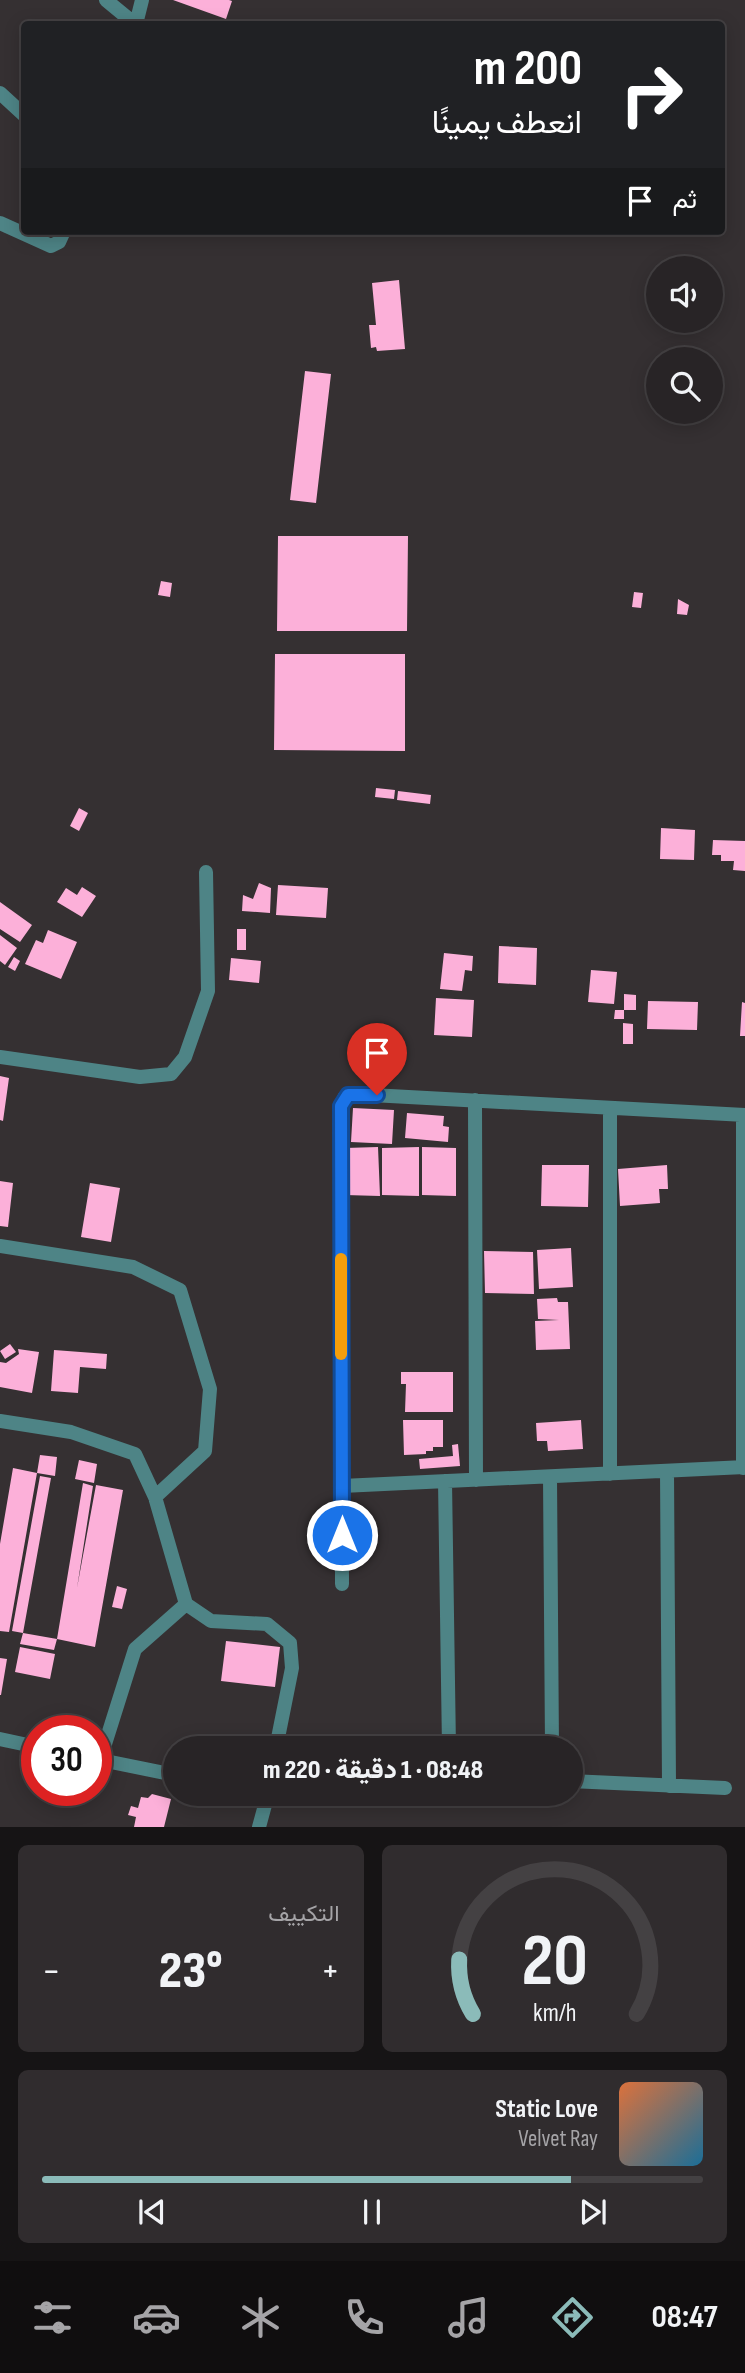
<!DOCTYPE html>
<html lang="ar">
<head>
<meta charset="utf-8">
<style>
	body { margin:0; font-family:"Sofia Sans Condensed",Vazirmatn,sans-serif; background:#302c2e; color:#f1f3f6; direction:rtl; height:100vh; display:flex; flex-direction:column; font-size:26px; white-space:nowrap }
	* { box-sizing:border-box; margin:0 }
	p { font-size:23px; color:#a5a4a7 }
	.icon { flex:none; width:38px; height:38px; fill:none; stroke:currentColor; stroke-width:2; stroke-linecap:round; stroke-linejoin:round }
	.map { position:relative; height:1827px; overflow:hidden; direction:ltr }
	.sheet { display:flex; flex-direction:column; gap:18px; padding:18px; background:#161415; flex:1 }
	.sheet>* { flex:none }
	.top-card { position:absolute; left:21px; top:21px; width:704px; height:214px; border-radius:7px; box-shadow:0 4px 18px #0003,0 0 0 2px #444143; direction:rtl; background:#202124; color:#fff; overflow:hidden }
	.fabs { position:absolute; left:646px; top:256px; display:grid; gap:14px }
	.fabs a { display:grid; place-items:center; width:77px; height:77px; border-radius:50%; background:#282426; box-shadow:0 4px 18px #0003,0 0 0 2px #444143; font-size:35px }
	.speed { position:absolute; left:21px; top:1715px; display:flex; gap:14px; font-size:35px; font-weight:700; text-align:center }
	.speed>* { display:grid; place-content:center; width:91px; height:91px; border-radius:50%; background:#282426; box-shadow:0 4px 18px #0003,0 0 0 2px #444143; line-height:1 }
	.speed .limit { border:10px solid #d22; background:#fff; color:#111 }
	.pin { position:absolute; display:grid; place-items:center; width:60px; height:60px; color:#fff; margin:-72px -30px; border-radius:50% 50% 50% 0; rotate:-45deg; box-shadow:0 0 7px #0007 }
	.pin .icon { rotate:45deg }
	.me { position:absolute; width:77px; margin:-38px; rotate:0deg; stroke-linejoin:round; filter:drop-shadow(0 0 5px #0008) }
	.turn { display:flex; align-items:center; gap:24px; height:147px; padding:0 28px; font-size:32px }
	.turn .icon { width:91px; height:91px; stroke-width:2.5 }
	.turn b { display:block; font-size:49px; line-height:60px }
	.then { display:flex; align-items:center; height:66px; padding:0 28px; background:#0003; gap:14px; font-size:26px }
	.big { font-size:52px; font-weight:800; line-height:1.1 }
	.sheet .widget { flex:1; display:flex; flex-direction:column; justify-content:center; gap:10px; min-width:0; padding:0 24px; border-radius:10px; background:#302c2e }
	.sheet .dial { align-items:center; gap:0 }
	.dial svg { height:182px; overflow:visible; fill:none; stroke:#444143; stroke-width:7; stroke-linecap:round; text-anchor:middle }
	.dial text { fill:#f1f3f6; stroke:none }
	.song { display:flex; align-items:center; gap:21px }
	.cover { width:84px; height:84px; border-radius:10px; background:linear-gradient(135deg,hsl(20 70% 55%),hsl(200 70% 35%)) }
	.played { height:7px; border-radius:4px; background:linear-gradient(90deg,#8bbbb9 80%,#444143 80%) }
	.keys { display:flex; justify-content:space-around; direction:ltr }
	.heat { display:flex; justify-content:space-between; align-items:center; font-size:38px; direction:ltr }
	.sheet .tiles { flex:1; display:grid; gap:18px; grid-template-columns:1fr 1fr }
	.widget:last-child { grid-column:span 2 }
	.trip { position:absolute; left:163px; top:1736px; width:420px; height:70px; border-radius:35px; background:#282426; box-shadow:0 4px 18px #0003,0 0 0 2px #444143; font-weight:800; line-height:70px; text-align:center; direction:rtl }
	.menu { display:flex; height:112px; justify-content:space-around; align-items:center; background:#100e0f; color:#a5a4a7 }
	.menu .icon { width:49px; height:49px }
	.menu .active { color:#8bbbb9 }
	.menu b { font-size:32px; color:#f1f3f6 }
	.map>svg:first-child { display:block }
	.building { fill:#fcb0d9 }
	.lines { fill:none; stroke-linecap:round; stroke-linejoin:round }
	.street { stroke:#4e8486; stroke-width:14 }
	.route-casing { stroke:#114b97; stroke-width:18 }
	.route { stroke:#1a73e8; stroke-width:12 }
	.slow { stroke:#f59e0b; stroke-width:12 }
</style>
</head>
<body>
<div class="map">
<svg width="745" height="1827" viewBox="0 0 745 1827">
	<rect width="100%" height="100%" fill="#353032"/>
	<path class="building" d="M173 0H229L232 1 226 19Z
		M399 280 405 349 377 351 376 347 371 348 369 325H376L372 283Z
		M305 371 331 374 316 503 290 500Z
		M278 536H408L407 631H277Z
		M161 581 172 583 170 597 158 595Z
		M634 592 643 593 641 608 632 607Z
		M678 599 689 605 687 615 677 614Z
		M275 654H405V751L274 750Z
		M376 788 395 790 394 799 375 797Z
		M398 791 431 795 430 804 397 800Z
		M79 808 88 813 79 831 70 826Z
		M661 828 695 830 694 860 660 859Z
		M713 840 745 841V871L733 870 734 861H721V855H712Z
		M259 883 271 888 270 913 242 911 243 895 253 899Z
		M278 885 328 888 326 918 276 915Z
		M82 887 96 896 82 917 57 902 66 888 77 895Z
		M0 902 32 925 20 942 0 929Z
		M237 929H246V950H237Z
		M48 930 77 942 61 979 25 964 36 940 43 943Z
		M0 935 17 948 5 965 0 961Z
		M499 946 537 948 536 985 498 983Z
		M444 953 473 956 472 971 465 970 462 991 440 989Z
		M14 957 20 961 15 971 8 967Z
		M231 958 261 961 259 983 229 980Z
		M591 970 617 972 614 1004 588 1002Z
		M624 994 636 995V1010H624Z
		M436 998 474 1000 472 1037 434 1035Z
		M648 1001 698 1002 697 1030 647 1029Z
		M742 1002 745 1003V1036H740Z
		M615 1010H624V1019H614Z
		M623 1023 633 1024V1044H623Z
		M0 1076 9 1078 3 1121 0 1120Z
		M353 1108 394 1110 392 1144 351 1142Z
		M407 1113 444 1116 443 1126 449 1127 448 1142 405 1138Z
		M378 1147 380 1196 345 1195V1148Z
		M419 1147V1196L382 1195V1148Z
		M422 1147 456 1148V1196L422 1195Z
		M542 1165H589L588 1207 541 1206Z
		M667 1165 668 1189H659L660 1203 620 1206 618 1169Z
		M0 1181 13 1183 8 1227 0 1226Z
		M90 1183 120 1188 111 1242 81 1237Z
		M571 1248 573 1287 539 1289 537 1250Z
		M484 1251 533 1252 534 1294 485 1293Z
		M557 1298 558 1302H568L570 1349 536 1350 535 1321 559 1320 538 1319 537 1299Z
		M10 1344 16 1352 5 1359 0 1351Z
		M18 1349 39 1352 32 1393 0 1387V1362L6 1363 19 1354Z
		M54 1350 107 1354 106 1369 80 1367 78 1393 51 1391Z
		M401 1372H453V1412H405L406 1384H401Z
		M403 1420H443V1447H433V1451H426V1454L404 1455Z
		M581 1420 583 1449 548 1451 547 1441H537L536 1423Z
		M458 1444 460 1466 420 1469 419 1459 453 1456 452 1445Z
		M40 1455 57 1457 55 1476 37 1473Z
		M79 1460 97 1464 94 1483 75 1479Z
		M13 1468 37 1473 9 1632 0 1631V1544Z
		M40 1476 51 1478 23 1633 57 1639 83 1483 93 1486 77 1588 96 1485 123 1490 95 1647 57 1639 54 1650 20 1644 23 1633 12 1631Z
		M117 1586 127 1589 122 1609 112 1607Z
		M226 1641 280 1647 275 1687 221 1681Z
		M20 1647 55 1654 50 1679 15 1672Z
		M0 1658 7 1659 1 1695H0Z
		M152 1794 171 1799 164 1827H134L136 1817 128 1815 131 1806 138 1808 141 1797 148 1798Z"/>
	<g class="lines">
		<path class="street" d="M106 0 135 24
			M136 24 142 0
			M0 93 24 115
			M0 223 51 246 59 242 64 231
			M0 1057 140 1077 171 1074 185 1057 208 991 206 872
			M475 1100 476 1480
			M610 1108V1474
			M0 1246 133 1267 180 1290 210 1389 205 1451 155 1497
			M0 1421 71 1432 135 1454 155 1497 186 1604 211 1621 267 1624 290 1643 292 1668 276 1748
			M743 1468V1115
			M667 1471 669 1786
			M550 1477 552 1748
			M445 1481 449 1748
			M342 1486 745 1467
			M342 1584 341 1106 344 1098 353 1094 745 1115
			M0 1739 37 1747
			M96 1759 175 1775
			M100 1760 135 1649 186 1604
			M570 1781 725 1788
			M259 1827 268 1794"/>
	</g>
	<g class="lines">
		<defs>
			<path id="route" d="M342 1535 341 1106 348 1095H377"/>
		</defs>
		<use href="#route" class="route-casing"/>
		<use href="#route" class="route"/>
		<path class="slow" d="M341 1259V1354"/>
	</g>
</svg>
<div class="fabs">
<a><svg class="icon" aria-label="sound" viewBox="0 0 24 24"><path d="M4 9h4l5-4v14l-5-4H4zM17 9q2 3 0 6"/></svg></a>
<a><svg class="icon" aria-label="search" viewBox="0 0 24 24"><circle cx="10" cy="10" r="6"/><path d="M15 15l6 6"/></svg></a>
</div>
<div class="speed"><div class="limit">30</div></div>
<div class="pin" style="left:377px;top:1095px;background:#d93025"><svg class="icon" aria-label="arrive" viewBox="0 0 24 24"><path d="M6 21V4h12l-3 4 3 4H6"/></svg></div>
<svg class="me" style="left:342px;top:1535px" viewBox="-20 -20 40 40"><circle r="17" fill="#1a73e8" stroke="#fff" stroke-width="3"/><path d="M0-11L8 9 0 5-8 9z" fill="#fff"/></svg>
<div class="trip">08:48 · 1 دقيقة · 220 m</div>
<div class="top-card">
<div class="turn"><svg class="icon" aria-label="right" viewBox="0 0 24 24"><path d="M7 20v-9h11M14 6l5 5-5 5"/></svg><div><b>200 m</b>انعطف يمينًا</div></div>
<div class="then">ثم<svg class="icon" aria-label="arrive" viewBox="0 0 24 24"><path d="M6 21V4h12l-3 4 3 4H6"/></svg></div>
</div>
</div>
<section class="sheet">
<div class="tiles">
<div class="widget dial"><svg viewBox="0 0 100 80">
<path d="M14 69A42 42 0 1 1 86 69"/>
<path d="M14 69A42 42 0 0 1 8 45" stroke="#8bbbb9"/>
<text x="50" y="56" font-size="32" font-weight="700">20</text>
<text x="50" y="72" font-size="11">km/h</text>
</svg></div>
<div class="widget"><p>التكييف</p>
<div class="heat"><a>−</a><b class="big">23°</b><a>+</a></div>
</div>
<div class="widget">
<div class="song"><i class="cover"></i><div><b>Static Love</b><p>Velvet Ray</p></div></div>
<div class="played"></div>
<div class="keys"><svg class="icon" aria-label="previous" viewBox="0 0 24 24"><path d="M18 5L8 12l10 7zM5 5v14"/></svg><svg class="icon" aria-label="pause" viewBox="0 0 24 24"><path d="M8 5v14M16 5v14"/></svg><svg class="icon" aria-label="next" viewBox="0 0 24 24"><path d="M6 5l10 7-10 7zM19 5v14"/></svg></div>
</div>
</div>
</section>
<nav class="menu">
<b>08:47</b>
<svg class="icon active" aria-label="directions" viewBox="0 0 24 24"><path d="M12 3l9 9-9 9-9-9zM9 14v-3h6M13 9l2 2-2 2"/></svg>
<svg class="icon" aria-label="music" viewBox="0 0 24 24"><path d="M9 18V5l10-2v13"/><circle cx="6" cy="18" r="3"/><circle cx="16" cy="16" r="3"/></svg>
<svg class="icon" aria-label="phone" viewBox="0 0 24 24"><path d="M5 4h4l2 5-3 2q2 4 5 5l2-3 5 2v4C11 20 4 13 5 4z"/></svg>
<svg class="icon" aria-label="climate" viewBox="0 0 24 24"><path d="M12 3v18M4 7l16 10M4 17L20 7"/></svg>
<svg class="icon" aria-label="car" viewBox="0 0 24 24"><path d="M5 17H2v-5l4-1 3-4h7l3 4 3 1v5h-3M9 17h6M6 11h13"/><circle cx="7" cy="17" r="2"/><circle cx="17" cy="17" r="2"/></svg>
<svg class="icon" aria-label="filters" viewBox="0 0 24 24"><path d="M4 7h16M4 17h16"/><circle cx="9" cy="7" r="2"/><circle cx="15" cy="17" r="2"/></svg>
</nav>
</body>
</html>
